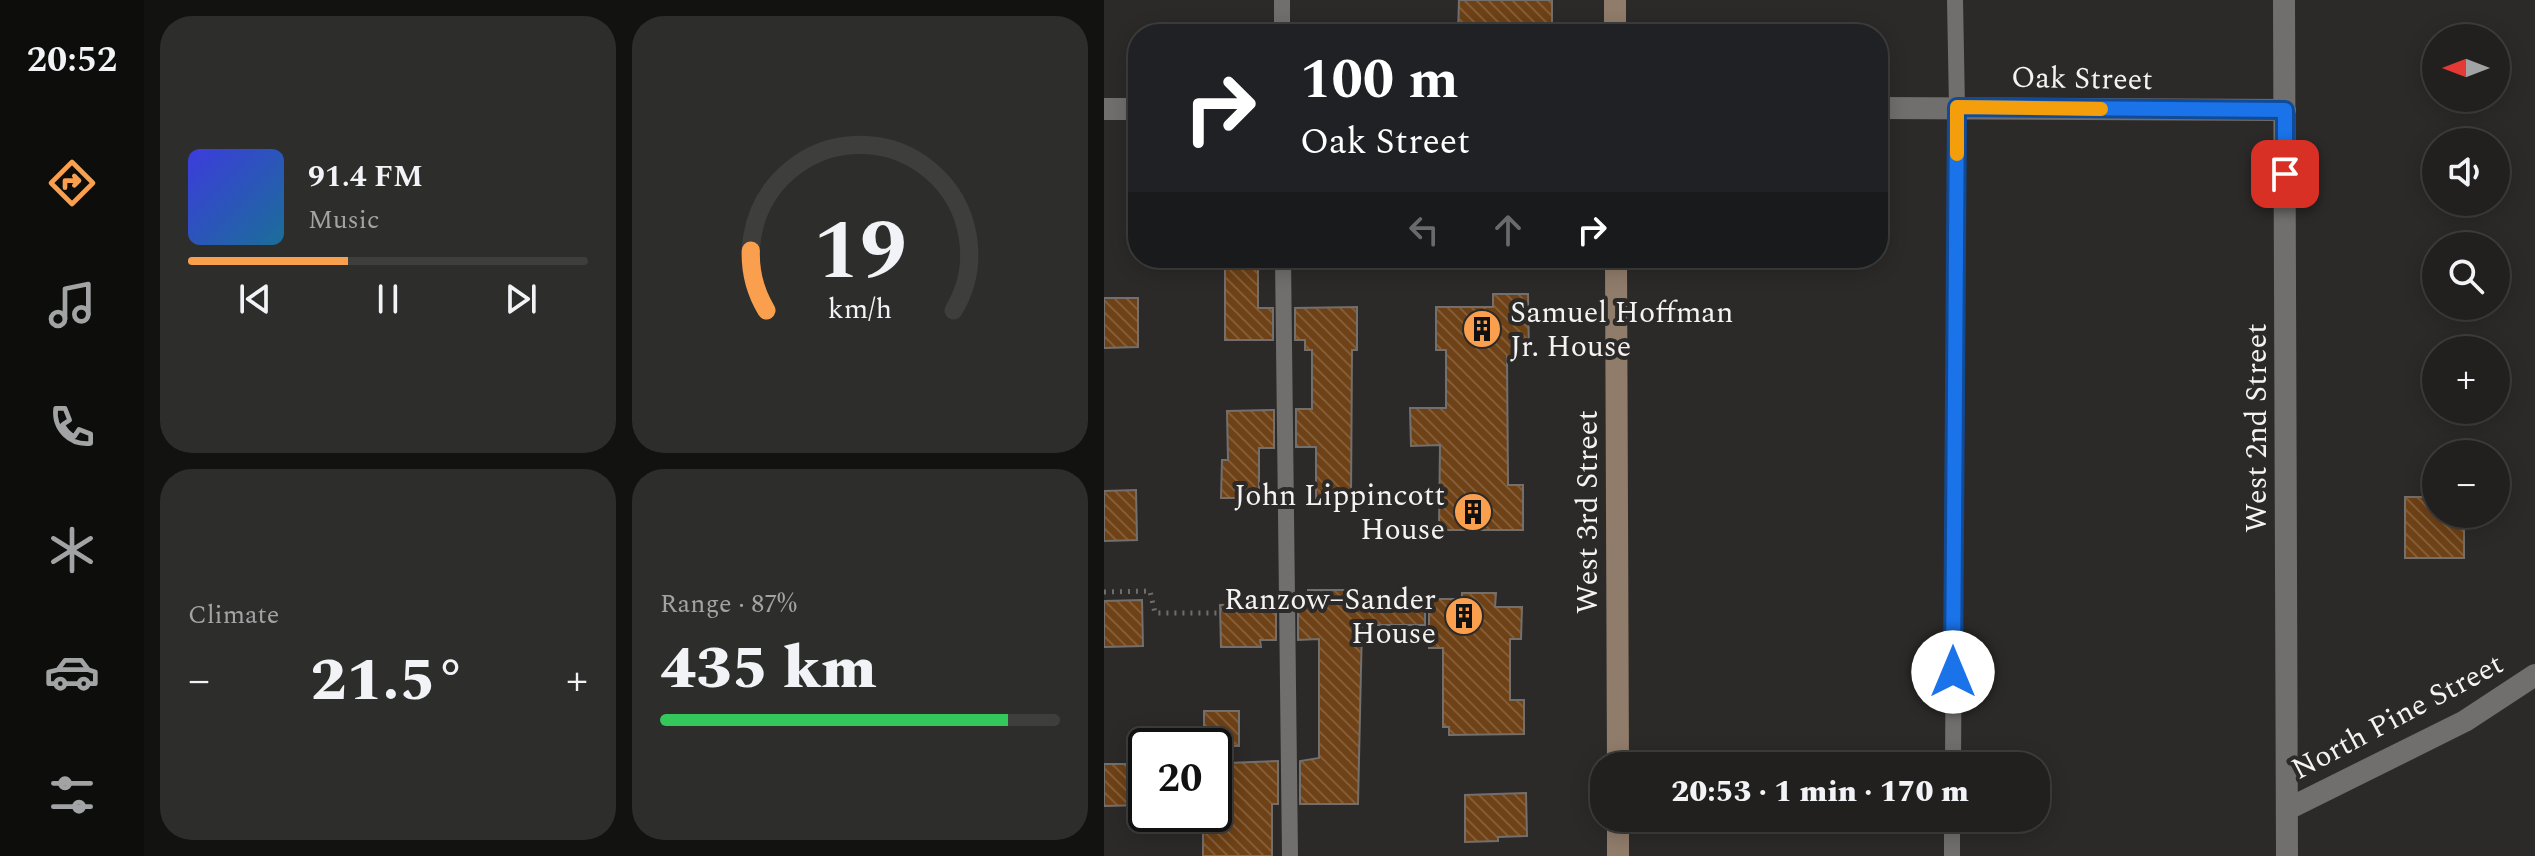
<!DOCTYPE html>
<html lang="en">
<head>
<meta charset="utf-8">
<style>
	body { margin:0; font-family:Spectral,serif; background:#2d2d2b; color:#f1f3f6; height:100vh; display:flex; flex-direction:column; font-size:30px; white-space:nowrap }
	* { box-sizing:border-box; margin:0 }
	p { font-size:26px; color:#a2a3a4 }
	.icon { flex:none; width:44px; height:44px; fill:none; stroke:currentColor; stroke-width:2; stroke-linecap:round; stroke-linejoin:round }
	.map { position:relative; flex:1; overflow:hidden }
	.drawer { display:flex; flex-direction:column; gap:16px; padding:16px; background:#121210; width:960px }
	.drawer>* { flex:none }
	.hud { position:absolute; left:24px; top:24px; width:760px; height:244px; border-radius:32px; box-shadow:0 4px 20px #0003,0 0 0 2px #3e3e3c; background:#202124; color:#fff; overflow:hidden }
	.needle { width:52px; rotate:270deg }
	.tools { position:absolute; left:1318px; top:24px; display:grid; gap:16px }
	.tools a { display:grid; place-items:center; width:88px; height:88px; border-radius:50%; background:#21201e; box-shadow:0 4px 20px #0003,0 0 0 2px #3e3e3c; font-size:40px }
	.speed { position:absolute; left:24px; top:728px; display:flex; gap:16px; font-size:40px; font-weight:700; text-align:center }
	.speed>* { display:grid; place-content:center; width:104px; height:104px; border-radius:50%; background:#21201e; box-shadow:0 4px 20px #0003,0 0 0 2px #3e3e3c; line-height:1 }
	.speed .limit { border:4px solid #111; border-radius:12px; background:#fff; color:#111 }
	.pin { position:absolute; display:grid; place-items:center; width:68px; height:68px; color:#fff; margin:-34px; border-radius:16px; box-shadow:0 4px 12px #0006 }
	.me { position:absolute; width:88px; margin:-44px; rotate:0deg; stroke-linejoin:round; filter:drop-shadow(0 0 6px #0008) }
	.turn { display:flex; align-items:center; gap:28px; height:168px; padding:0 40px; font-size:36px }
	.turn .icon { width:104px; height:104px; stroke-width:2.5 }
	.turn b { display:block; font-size:56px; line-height:68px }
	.lanes { display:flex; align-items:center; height:76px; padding:0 40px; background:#0003; justify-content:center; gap:40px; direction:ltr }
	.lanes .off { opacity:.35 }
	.big { font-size:60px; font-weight:800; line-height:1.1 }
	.drawer .tile { flex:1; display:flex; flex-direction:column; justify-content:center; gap:12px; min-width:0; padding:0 28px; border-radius:32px; background:#2d2d2b }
	.drawer .dial { align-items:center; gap:0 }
	.dial svg { height:208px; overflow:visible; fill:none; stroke:#3e3e3c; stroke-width:7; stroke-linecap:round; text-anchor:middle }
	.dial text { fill:#f1f3f6; stroke:none }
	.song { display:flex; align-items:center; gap:24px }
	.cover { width:96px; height:96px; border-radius:12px; background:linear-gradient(135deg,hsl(240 70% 55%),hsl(200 70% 35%)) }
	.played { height:8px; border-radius:4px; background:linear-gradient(90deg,#f99f4d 40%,#3e3e3c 40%) }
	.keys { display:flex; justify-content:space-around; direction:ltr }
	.heat { display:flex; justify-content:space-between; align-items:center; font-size:44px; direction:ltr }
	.charge { height:12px; border-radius:6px; background:linear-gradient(90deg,#34c759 87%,#3e3e3c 0) }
	.drawer .tiles { flex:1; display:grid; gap:16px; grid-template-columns:repeat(2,1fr) }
	.trip { position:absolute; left:486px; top:752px; width:460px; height:80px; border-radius:32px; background:#21201e; box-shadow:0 4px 20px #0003,0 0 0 2px #3e3e3c; font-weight:800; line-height:80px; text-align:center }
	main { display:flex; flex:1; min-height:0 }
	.dock { display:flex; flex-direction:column; width:144px; justify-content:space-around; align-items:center; background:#0d0d0c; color:#a2a3a4 }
	.dock .icon { width:56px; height:56px }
	.dock .selected { color:#f99f4d }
	.dock b { font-size:36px; color:#f1f3f6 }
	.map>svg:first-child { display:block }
	.building { fill:url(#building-back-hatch); stroke:#726f6d; stroke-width:2 }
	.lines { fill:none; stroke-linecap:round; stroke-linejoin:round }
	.path { stroke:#706e6c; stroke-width:5; stroke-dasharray:2 6; stroke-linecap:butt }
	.service { stroke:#716f6d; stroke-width:16 }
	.minor { stroke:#716f6d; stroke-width:22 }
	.secondary { stroke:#907c6b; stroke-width:22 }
	.route-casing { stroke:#114b97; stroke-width:20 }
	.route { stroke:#1a73e8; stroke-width:14 }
	.slow { stroke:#f59e0b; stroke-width:14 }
	.labels { text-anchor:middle; stroke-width:8; stroke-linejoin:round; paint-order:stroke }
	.street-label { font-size:30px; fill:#f5f3f2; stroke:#2c2a28 }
	.poi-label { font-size:30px; fill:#f5f3f2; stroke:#2c2a28; text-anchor:end }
</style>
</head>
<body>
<main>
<nav class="dock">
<b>20:52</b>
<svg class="icon selected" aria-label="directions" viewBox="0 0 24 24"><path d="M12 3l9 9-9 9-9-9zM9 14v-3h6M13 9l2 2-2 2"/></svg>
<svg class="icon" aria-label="music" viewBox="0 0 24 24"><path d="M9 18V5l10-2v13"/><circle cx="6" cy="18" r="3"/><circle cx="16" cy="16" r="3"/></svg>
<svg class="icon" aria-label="phone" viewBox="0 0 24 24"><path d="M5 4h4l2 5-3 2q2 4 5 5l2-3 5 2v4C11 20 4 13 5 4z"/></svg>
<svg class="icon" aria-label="climate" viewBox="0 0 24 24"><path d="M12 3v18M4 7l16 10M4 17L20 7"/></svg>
<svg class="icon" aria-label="car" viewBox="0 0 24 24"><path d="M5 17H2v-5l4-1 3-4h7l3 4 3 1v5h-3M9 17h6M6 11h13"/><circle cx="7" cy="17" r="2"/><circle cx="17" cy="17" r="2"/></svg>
<svg class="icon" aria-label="filters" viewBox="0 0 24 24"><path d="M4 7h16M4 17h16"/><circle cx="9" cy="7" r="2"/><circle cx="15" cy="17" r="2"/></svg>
</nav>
<section class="drawer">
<div class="tiles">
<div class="tile">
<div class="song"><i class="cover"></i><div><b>91.4 FM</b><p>Music</p></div></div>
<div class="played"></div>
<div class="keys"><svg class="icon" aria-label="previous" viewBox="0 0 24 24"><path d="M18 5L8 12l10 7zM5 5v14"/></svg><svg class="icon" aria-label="pause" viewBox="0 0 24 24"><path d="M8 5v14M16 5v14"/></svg><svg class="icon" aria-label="next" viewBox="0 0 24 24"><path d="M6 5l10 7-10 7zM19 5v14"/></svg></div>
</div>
<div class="tile dial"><svg viewBox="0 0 100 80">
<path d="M14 69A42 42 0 1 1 86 69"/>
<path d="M14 69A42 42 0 0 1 8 46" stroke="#f99f4d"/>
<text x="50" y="56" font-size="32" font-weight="700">19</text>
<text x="50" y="72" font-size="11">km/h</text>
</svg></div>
<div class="tile"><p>Climate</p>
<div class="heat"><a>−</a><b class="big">21.5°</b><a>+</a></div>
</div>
<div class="tile"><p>Range · 87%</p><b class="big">435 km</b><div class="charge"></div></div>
</div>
</section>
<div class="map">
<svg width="1431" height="856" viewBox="0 0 1431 856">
	<defs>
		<pattern id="building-back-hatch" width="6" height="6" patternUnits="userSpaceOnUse" patternTransform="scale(2)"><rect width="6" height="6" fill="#6e4116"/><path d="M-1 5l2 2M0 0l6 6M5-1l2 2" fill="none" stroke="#835d38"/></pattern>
	</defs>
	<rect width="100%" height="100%" fill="#2c2a28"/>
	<path class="building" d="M355 0H448V34H354Z
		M121 269H154V308H169V340H121Z
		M389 294H424L425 357H403L404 485H419V530H335L336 445 307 446 306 408H342V350H332V307H389Z
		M0 298H34V347L0 348Z
		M253 307V350H248L247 499H212V447H192V409H208V350H201V340H191V308Z
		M170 410V448H155V498H117L118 460H124L123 411Z
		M32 490 33 540 0 541V491Z
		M1301 497H1332V514H1360V558H1301Z
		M204 590H249V598L321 599V625H258L254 804H196V761L215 758V639L194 640V604H204Z
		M358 593H392L391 607H418L417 639H406V700H420V734L345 735V727H339V648H325V599H358Z
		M38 600 39 646 0 647V601Z
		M172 604V640H156L157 647H117L116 605Z
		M100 711H135V746L100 745Z
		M174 761V804H168V856H99V821H126L124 763Z
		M0 764H28V771L42 770V805L0 806Z
		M422 793 423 836 394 837V841L361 842V795Z"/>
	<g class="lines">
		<path class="path" d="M0 592 46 591 51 613H116"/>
		<path class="service" d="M178 0V34
			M179 258 186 856
			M849 766 853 107 851 0
			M848 856V818"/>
		<path class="minor" d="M1180 0 1183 856
			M774 108 1181 110
			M0 109H34
			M1184 809 1361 721 1431 675"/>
		<path class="secondary" d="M511 0V34
			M512 258 514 766
			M514 818V856"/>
	</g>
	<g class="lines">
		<defs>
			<path id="route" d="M849 672 853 107 1181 110V174"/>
		</defs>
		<use href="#route" class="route-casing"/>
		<use href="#route" class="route"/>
		<path class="slow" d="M853 154V107L997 109"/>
	</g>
	<defs>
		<symbol id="building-disc" viewBox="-11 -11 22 22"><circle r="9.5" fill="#f99f4d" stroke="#2c2a28"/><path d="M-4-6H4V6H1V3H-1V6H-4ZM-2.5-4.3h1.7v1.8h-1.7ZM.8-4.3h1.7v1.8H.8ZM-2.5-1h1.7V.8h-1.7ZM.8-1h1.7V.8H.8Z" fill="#111"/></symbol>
	</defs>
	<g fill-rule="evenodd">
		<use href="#building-disc" x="356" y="307" width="44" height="44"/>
		<use href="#building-disc" x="347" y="490" width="44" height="44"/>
		<use href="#building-disc" x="338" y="594" width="44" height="44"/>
	</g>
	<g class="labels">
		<g class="street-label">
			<text transform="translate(978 78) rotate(1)" y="10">Oak Street</text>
			<text transform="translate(1152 428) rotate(-90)" y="10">West 2nd Street</text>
			<text transform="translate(483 512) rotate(-90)" y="10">West 3rd Street</text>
			<text transform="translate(1293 716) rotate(-28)" y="10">North Pine Street</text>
		</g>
		<g class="poi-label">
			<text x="406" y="322" text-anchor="start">Samuel Hoffman<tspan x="406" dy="34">Jr. House</tspan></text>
			<text x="341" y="505">John Lippincott<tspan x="341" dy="34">House</tspan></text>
			<text x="332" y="609">Ranzow–Sander<tspan x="332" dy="34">House</tspan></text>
		</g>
	</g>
</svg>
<div class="tools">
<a><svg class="needle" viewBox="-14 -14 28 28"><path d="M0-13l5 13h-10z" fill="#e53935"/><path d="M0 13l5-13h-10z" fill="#a2a3a4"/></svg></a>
<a><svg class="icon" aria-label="sound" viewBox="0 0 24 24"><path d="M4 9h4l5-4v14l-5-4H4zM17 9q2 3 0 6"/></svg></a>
<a><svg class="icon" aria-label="search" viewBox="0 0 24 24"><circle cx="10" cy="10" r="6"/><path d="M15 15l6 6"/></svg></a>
<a>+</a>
<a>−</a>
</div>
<div class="speed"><div class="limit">20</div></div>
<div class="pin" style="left:1181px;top:174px;background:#d93025"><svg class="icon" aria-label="arrive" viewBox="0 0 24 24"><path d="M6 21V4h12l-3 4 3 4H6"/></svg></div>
<svg class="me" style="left:849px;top:672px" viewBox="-20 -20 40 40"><circle r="19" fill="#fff"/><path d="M0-13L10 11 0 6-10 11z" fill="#1a73e8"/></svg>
<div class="trip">20:53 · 1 min · 170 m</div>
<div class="hud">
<div class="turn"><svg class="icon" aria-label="right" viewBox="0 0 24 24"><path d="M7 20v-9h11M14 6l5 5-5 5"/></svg><div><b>100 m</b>Oak Street</div></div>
<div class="lanes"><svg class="icon off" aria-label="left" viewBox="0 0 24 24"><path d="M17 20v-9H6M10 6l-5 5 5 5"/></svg><svg class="icon off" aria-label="ahead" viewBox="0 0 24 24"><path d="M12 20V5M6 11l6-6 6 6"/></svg><svg class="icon" aria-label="right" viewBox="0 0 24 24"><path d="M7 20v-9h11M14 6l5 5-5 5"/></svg></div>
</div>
</div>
</main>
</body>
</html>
